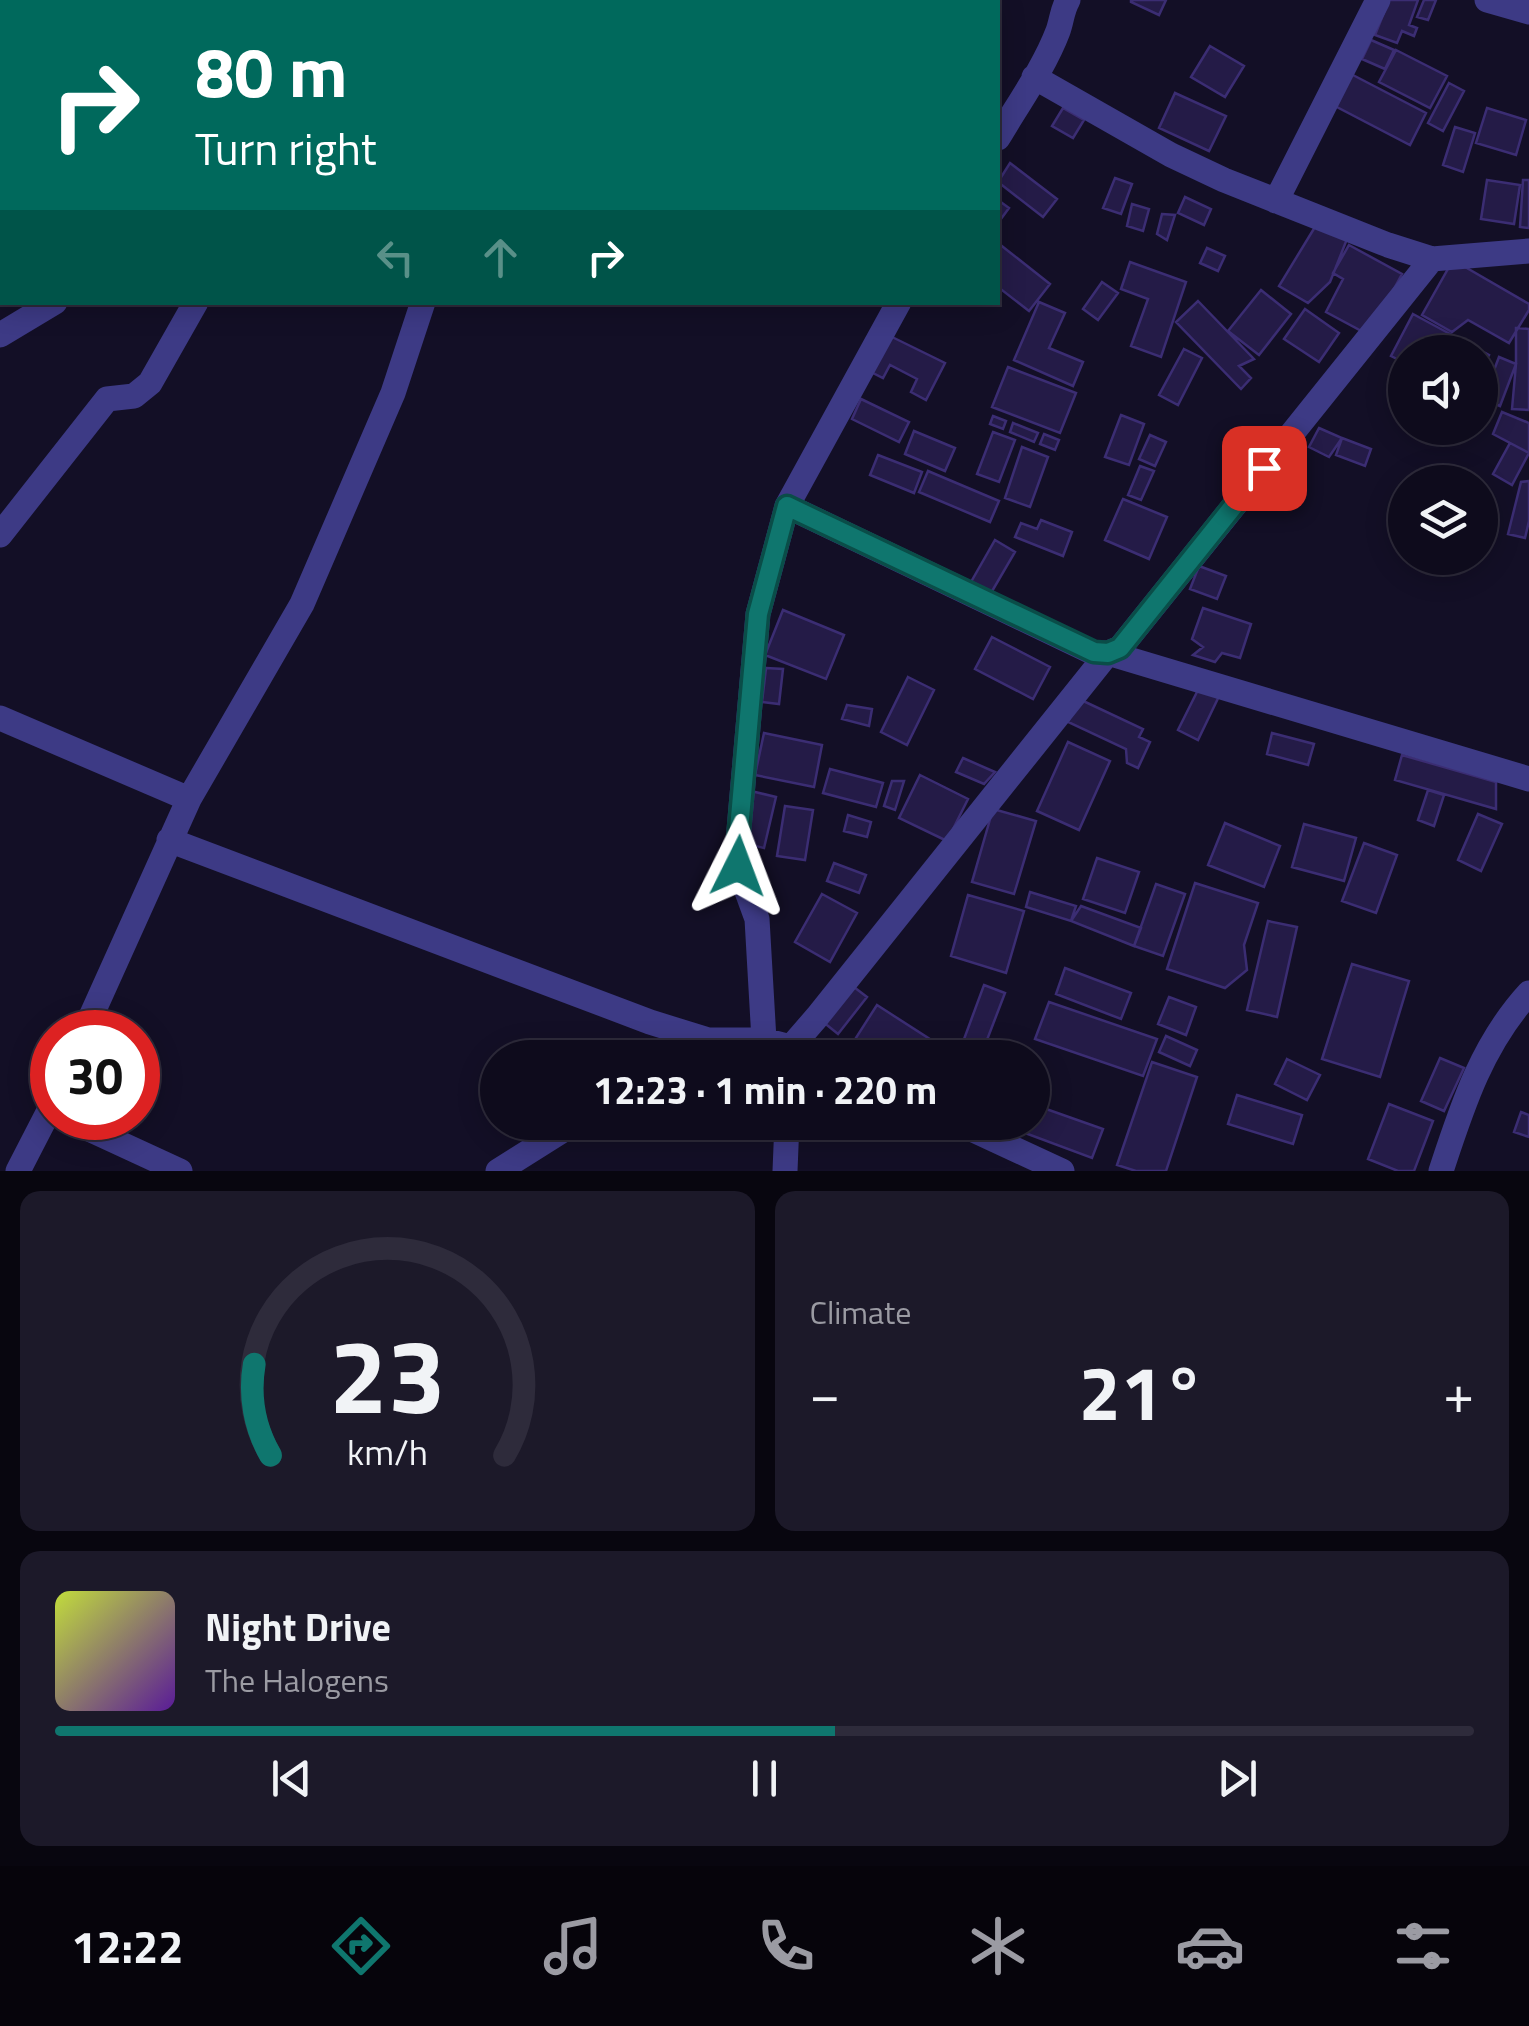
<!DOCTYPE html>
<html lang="en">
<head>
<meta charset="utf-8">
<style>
	body { margin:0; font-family:"Titillium Web",sans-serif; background:#1c1929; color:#f1f3f6; height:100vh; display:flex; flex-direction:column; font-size:38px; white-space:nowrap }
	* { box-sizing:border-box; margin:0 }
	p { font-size:32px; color:#9b9ba3 }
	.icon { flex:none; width:55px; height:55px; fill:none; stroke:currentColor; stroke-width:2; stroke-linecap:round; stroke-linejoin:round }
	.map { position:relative; height:1171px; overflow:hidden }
	.drawer { display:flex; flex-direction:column; gap:20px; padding:20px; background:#08060f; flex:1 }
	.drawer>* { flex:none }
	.guide { position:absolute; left:0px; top:0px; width:1000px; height:305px; box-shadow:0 5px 25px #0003,0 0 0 2px #2e2b3b; background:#00695c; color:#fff; overflow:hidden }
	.buttons { position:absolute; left:1388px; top:335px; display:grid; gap:20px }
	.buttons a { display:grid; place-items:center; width:110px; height:110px; border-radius:50%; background:#0e0b1c; box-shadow:0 5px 25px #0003,0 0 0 2px #2e2b3b; font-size:50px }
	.speed { position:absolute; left:30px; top:1010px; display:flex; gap:20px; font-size:50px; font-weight:700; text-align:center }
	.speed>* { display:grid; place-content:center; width:130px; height:130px; border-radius:50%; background:#0e0b1c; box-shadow:0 5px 25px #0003,0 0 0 2px #2e2b3b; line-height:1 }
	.speed .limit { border:15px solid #d22; background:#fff; color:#111 }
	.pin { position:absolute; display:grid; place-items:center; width:85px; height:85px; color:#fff; margin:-42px; border-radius:20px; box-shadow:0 5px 15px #0006 }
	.me { position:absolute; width:110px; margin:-55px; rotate:3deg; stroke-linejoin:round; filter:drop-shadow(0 0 8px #0008) }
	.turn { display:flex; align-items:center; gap:35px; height:210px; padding:0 30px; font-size:45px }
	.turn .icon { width:130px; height:130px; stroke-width:2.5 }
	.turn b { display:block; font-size:70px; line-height:85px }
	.lanes { display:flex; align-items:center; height:95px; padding:0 30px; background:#0003; justify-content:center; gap:50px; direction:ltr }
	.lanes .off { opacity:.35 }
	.big { font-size:75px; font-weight:700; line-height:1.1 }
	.drawer .card { flex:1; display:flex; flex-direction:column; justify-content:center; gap:15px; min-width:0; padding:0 35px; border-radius:20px; background:#1c1929 }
	.drawer .dial { align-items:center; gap:0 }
	.dial svg { height:260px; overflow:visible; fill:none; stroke:#2e2b3b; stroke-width:7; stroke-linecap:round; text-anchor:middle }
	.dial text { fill:#f1f3f6; stroke:none }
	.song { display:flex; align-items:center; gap:30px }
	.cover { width:120px; height:120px; border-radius:15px; background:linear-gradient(135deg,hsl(70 70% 55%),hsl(270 70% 35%)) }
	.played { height:10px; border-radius:5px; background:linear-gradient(90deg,#0f766e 55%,#2e2b3b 55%) }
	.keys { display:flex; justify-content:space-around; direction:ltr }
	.heat { display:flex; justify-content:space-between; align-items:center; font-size:55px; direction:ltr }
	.drawer .tiles { flex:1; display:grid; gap:20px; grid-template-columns:1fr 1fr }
	.card:last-child { grid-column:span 2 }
	.trip { position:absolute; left:480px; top:1040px; width:570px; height:100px; border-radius:50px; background:#0e0b1c; box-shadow:0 5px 25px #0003,0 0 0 2px #2e2b3b; font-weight:700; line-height:100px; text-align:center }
	.menu { display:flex; height:160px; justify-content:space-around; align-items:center; background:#06040b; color:#9b9ba3 }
	.menu .icon { width:70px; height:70px }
	.menu .on { color:#0f766e }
	.menu b { font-size:45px; color:#f1f3f6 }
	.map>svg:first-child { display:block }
	.building { fill:#241b47; stroke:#3b2d73; stroke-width:2.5 }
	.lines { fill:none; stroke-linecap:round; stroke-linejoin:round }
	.minor { stroke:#3d3a85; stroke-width:25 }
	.route-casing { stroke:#0a4d48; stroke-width:25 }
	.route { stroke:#0f766e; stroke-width:18 }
</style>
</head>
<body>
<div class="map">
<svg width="1529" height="1171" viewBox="0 0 1529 1171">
	<rect width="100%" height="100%" fill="#130f26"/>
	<path class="building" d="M1131 0H1166L1159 15 1131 2Z
		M1389 0H1418L1409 25 1417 28 1414 36 1402 31 1397 43 1375 35Z
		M1424 0H1436L1428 20 1417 17Z
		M1371 40 1394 50 1385 69 1362 59Z
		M1210 46 1244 66 1225 97 1191 77Z
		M1396 50 1447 76 1430 108 1379 82Z
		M1349 73 1426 113 1410 145 1333 105Z
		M1449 83 1464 91 1443 131 1428 123Z
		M1175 93 1226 116 1209 151 1159 128Z
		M1063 108 1084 120 1073 138 1052 126Z
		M1487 108 1526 120 1516 155 1476 143Z
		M1455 127 1475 133 1463 172 1443 165Z
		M1010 163 1057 199 1043 217 998 182Z
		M1115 178 1132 184 1121 214 1103 208Z
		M1487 180 1520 185 1514 224 1481 219Z
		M1523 180H1529V228L1520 227Z
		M1185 197 1211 209 1204 225 1178 213Z
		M998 200 1009 208 998 223Z
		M1132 204 1149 209 1143 231 1127 226Z
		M1162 214 1175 215 1167 240 1157 234Z
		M1318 222 1347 239 1330 282 1308 303 1279 286Z
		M998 243 1050 284 1029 311 998 287Z
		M1349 245 1402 274 1369 335 1326 312 1343 279 1333 273Z
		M1207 248 1225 256 1218 271 1200 263Z
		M1453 260 1529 304V310L1509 343 1468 320 1452 332 1422 315Z
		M1130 262 1186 282 1161 357 1131 346 1148 299 1121 289Z
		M1102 282 1118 293 1098 320 1083 309Z
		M1261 290 1291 314 1259 355 1228 331Z
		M1198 301 1254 359 1239 366 1251 378 1241 389 1176 322Z
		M1039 302 1065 313 1049 348 1083 362 1073 386 1014 360Z
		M1305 309 1339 333 1319 362 1284 339Z
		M1413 314 1489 355 1480 372V352H1405V363L1391 356Z
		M1516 328 1529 329V410L1512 409 1516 364Z
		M888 335 945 363 926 400 911 392 917 379 890 365 883 378 869 371Z
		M1184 349 1202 358 1178 405 1159 395Z
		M1499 357 1516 364 1500 406 1483 399Z
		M1008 367 1076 393 1060 433 992 407Z
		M861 399 909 422 899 442 852 419Z
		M1502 412 1529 423V453L1493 434Z
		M1121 415 1144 424 1129 465 1105 457Z
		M993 416 1006 421 1003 429 990 424Z
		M1013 423 1038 433 1034 442 1010 432Z
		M1319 428 1342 438 1329 457 1309 447Z
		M914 431 955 448 945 471 905 454Z
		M993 432 1015 440 999 482 977 474Z
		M1044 434 1059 440 1055 450 1040 444Z
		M1150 435 1166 442 1155 466 1139 459Z
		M1342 438 1371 449 1365 466 1336 455Z
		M1510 443 1529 453 1512 485 1493 474Z
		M1022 447 1048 457 1030 507 1005 498Z
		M878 455 922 472 914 493 870 475Z
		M1140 466 1154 471 1141 500 1128 495Z
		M928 471 999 501 990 522 919 492Z
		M1529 481V521L1525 538 1508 534 1521 482Z
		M1123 499 1167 517 1149 559 1105 540Z
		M1041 520 1072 532 1063 556 1015 537 1021 523 1037 529Z
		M995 540 1015 552 991 593 971 582Z
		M1199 566 1226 576 1217 599 1190 589Z
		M1203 608 1251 624 1240 658 1222 653 1215 662 1193 655 1203 647 1192 639Z
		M783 610 844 635 826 679 765 655Z
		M992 637 1050 667 1033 699 975 669Z
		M766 668 783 669 779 704 762 702Z
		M908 677 934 690 907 745 881 732Z
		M1202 682 1221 692 1198 740 1178 730Z
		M1079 699 1143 729 1139 737 1150 742 1138 768 1127 763 1126 749 1068 722Z
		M847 705 872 709 869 726 842 719Z
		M764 733 822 745 814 787 755 775Z
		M1272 733 1314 744 1308 765 1267 754Z
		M1068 742 1110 761 1079 830 1037 811Z
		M1402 755 1496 782V809L1395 780Z
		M963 758 995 772 984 784 956 772Z
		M830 769 883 783 876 807 823 793Z
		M920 775 968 799 947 841 899 818Z
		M892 781H904L895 810 884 806Z
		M1428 790 1444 795 1434 826 1418 820Z
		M751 791 776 797 764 848 739 842Z
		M785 806 813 810 805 860 777 856Z
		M993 809 1036 821 1014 894 972 882Z
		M1478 814 1502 824 1481 871 1458 860Z
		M848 815 871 822 867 837 844 831Z
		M1225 823 1280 846 1264 887 1208 865Z
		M1304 824 1356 838 1344 881 1292 867Z
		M1364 843 1397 855 1376 913 1342 901Z
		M1097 858 1139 872 1125 913 1083 899Z
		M834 863 866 875 859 893 827 881Z
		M1195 883 1258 903 1244 945 1247 970 1225 988 1167 969Z
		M1156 884 1185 894 1163 956 1134 946Z
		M1030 892 1076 906 1071 921 1026 907Z
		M822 894 857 913 830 962 795 942Z
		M968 895 1024 911 1006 973 951 956Z
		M1081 906 1141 928 1134 946 1071 921Z
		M1268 921 1297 927 1277 1017 1247 1010Z
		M1352 964 1409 981 1380 1077 1322 1059Z
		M1065 968 1131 993 1121 1019 1056 994Z
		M846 981 867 997 838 1034 817 1017Z
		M984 985 1005 993 980 1058 960 1050Z
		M1169 997 1196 1007 1186 1035 1158 1024Z
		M1049 1002 1157 1039 1143 1076 1035 1039Z
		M877 1005 939 1045 931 1058H874L852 1044Z
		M1166 1036 1197 1050 1190 1066 1159 1052Z
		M1440 1058 1464 1068 1444 1111 1421 1101Z
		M1287 1059 1320 1075 1307 1100 1275 1084Z
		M1152 1062 1197 1077 1166 1171H1136L1117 1165Z
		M1237 1095 1302 1115 1293 1144 1228 1124Z
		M1032 1104 1103 1129 1092 1158 1017 1130 1020 1122H1032Z
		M1389 1104 1433 1121 1414 1171H1398L1368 1159Z
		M1521 1112 1529 1115V1137L1514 1132Z"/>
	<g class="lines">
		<path class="minor" d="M1487 0 1529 12
			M587 2 592 0
			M623 2 624 0
			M1034 77 1171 155 1224 180 1388 245 1432 259 1529 251
			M998 138C1018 104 1044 68 1058 31 1062 20 1062 10 1068 0
			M1276 201 1378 0
			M0 335 55 302
			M787 506 1094 653H1108L1529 779
			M0 535 107 399 134 396 150 383 196 302
			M0 718 189 799
			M169 840 650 1022 708 1040H764L791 1047 814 1058
			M84 1032 189 799 302 604 393 393 423 302
			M764 1040 757 919 738 867 737 852 758 614 787 506 899 302
			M679 1058 708 1040
			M790 1058 791 1047 817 1017 1108 653 1120 648 1432 259
			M65 1118 180 1171
			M956 1122 1062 1171
			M18 1171 52 1105
			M498 1171 576 1122
			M785 1171 787 1122
			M1441 1171C1462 1107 1482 1044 1529 993"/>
	</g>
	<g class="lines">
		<defs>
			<path id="route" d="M738 866 737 852 758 614 787 506 1094 652 1108 653 1120 648 1264 468"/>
		</defs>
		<use href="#route" class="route-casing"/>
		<use href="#route" class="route"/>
	</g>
</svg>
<div class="buttons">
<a><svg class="icon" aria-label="sound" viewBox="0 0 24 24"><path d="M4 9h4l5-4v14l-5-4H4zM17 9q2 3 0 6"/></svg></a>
<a><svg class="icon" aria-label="layers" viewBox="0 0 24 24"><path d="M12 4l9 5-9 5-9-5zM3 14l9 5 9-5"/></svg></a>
</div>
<div class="speed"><div class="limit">30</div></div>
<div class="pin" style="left:1264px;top:468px;background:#d93025"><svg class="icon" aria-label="arrive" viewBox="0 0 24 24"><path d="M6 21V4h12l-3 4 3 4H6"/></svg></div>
<svg class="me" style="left:738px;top:866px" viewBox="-20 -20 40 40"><path d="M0-17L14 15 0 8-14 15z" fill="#0f766e" stroke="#fff" stroke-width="4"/></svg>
<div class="trip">12:23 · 1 min · 220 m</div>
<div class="guide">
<div class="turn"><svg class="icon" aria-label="right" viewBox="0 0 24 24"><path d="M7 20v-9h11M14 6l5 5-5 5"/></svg><div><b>80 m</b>Turn right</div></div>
<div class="lanes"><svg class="icon off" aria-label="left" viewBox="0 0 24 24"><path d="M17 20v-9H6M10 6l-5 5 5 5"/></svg><svg class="icon off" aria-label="ahead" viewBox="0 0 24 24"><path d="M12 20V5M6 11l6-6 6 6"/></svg><svg class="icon" aria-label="right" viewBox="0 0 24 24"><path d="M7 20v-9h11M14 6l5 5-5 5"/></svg></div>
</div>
</div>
<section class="drawer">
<div class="tiles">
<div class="card dial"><svg viewBox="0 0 100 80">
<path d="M14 69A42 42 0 1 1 86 69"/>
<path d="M14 69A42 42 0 0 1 9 41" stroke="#0f766e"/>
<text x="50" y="56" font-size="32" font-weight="700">23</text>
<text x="50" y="72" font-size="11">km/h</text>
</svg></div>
<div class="card"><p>Climate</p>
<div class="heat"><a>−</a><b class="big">21°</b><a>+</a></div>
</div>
<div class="card">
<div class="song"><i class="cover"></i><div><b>Night Drive</b><p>The Halogens</p></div></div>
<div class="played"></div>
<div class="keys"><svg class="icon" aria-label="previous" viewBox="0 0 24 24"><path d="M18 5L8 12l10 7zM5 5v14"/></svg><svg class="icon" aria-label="pause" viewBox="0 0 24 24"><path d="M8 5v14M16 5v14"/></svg><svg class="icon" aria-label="next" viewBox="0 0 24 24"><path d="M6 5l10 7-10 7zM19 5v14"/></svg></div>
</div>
</div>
</section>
<nav class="menu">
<b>12:22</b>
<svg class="icon on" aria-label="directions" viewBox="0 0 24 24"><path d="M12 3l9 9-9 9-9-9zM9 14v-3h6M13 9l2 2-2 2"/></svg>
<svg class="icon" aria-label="music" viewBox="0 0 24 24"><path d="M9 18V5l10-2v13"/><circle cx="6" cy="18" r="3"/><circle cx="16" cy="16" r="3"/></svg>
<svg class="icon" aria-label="phone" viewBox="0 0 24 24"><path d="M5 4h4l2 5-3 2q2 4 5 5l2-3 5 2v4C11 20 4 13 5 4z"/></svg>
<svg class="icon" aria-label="climate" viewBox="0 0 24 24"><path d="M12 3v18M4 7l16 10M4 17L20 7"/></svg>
<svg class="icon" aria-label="car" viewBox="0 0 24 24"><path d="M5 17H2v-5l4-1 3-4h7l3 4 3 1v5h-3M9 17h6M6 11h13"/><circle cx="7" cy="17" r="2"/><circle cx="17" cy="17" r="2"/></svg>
<svg class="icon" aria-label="filters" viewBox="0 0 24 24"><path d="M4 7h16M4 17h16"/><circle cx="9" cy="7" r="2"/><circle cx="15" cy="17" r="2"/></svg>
</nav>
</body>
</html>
